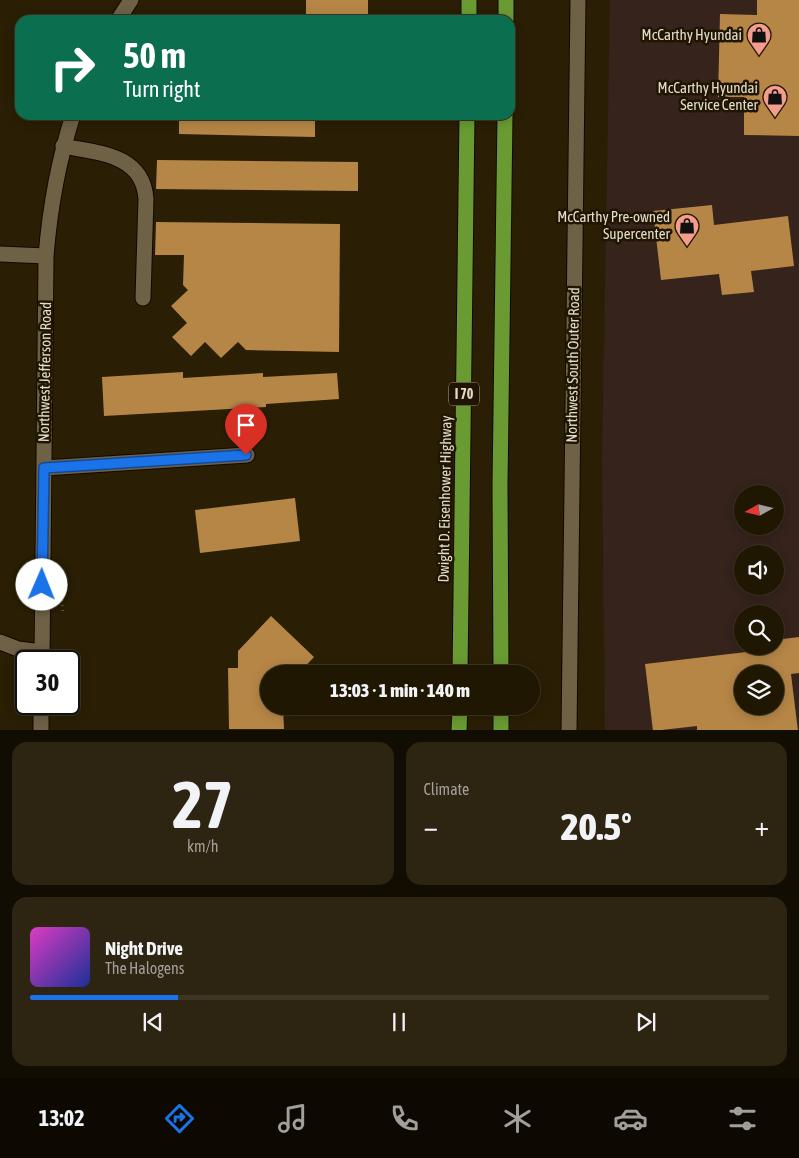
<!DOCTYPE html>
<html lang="en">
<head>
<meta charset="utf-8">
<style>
	body { margin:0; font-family:"Asap Condensed",sans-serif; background:#2d2412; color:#f1f3f6; height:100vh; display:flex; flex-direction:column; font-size:19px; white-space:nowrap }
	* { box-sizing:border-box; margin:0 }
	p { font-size:16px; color:#a29f9a }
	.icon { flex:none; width:28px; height:28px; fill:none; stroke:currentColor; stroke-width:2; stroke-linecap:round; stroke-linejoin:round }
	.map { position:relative; height:730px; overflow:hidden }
	.panel { display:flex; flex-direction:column; gap:12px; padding:12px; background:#120d02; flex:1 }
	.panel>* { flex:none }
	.hud { position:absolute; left:15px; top:15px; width:500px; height:105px; border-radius:15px; box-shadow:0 2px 12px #0003,0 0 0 1px #3d3625; background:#0b6e4f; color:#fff; overflow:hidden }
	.needle { width:32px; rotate:262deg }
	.buttons { position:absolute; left:734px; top:485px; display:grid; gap:10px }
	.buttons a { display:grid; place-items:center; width:50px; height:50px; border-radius:50%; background:#201703; box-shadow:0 2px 12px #0003,0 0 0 1px #3d3625; font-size:25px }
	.speed { position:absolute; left:15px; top:650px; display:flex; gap:10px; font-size:25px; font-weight:700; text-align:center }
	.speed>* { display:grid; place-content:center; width:65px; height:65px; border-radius:50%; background:#201703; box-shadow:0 2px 12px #0003,0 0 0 1px #3d3625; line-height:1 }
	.speed .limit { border:2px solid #111; border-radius:8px; background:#fff; color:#111 }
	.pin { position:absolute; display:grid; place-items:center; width:42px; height:42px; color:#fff; margin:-51px -21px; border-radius:50% 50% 50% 0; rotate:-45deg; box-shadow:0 0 5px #0007 }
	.pin .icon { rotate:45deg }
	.me { position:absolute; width:55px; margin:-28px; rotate:1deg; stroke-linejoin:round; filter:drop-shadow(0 0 4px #0008) }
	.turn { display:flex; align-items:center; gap:18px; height:105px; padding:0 25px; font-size:22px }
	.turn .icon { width:65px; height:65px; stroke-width:2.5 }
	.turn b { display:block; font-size:35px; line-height:42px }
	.big { font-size:38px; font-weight:800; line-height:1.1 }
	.panel .card { flex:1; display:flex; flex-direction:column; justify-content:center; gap:8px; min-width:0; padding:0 18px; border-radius:15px; background:#2d2412 }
	.panel .dial { align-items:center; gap:0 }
	.dial b { font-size:65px; line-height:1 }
	.song { display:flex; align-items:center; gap:15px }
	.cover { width:60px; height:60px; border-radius:8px; background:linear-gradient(135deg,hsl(310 70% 55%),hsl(230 70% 35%)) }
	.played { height:5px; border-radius:2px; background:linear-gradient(90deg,#1a73e8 20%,#3d3625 20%) }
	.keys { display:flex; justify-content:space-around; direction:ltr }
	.heat { display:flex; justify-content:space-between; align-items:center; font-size:28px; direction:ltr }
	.panel .tiles { flex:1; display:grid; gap:12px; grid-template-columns:1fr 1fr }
	.card:last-child { grid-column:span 2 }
	.trip { position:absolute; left:260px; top:665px; width:280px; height:50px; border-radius:25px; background:#201703; box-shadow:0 2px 12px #0003,0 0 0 1px #3d3625; font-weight:800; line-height:50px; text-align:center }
	.tab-bar { display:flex; height:80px; justify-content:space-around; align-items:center; background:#0d0901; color:#a29f9a }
	.tab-bar .icon { width:35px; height:35px }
	.tab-bar .active { color:#1a73e8 }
	.tab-bar b { font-size:22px; color:#f1f3f6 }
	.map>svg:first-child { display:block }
	.commercial { fill:#35231c; fill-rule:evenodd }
	.building { fill:#b68646; fill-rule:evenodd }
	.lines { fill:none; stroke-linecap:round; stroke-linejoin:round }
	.minor-casing { stroke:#120800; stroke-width:17 }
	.highway-casing { stroke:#120800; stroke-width:17 }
	.path { stroke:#635941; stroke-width:2.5; stroke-dasharray:1 4; stroke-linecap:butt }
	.minor { stroke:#6e6146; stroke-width:15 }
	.highway { stroke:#6a9b32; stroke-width:15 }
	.route-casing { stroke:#114b97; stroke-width:12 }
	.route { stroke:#1a73e8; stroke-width:9 }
	.labels { text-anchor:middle; stroke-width:5; stroke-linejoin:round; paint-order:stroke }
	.shield { fill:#201500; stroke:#a8a090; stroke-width:1 }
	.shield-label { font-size:14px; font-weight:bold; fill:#e3dccd }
	.poi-label { font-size:15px; fill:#e3dccd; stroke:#201500; text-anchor:end }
	.street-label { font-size:15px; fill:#e3dccd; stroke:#201500 }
</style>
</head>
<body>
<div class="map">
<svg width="799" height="731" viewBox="0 0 799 731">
	<rect width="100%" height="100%" fill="#2a1f04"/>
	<path class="commercial" d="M610 0H799V730H605L602 461ZM742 494H775V526H742ZM742 554H775V586H742ZM742 614H775V646H742ZM742 674H775V706H742Z"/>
	<path class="building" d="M306 0H368V20H306Z
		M757 0H799V136L744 135V97H718L720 14 757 15Z
		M179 115H315V137L179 134Z
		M157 160 358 162V191L156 189Z
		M712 205 714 225 788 216 794 266 751 271 754 292 722 295 719 274 661 280 653 211Z
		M156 222 340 224 339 352 246 350 238 342 221 358 205 342 191 356 172 337 187 323 171 306 188 290 183 285 184 255H155Z
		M183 372V378L263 373V377L337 373 339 399 266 404V407L104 416 102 377Z
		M295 498 300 541 200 553 195 510Z
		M271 616 314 657 298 674H269V706H283L284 729H229L228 668H238V651Z
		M799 637V673L791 674 798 731H697V726L653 731 645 664 763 650 762 646H775V640ZM742 674H775V706H742Z"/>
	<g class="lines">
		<defs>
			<path id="minor" d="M118 20 131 0
				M63 146C98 153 143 154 146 199L143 298
				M0 254 46 256
				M44 468 247 455
				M0 642 18 649 42 652
				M42 661 46 256C50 207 58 162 73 115
				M41 731V704
				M569 731 578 0"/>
			<path id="highway" d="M469 20V0
				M506 20V0
				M460 674 467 115
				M501 674 500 485 505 115
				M501 706V731
				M459 731 460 706"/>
		</defs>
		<use href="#minor" class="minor-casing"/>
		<use href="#highway" class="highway-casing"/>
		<path class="path" d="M62 600 63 614"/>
		<use href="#minor" class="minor"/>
		<use href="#highway" class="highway"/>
	</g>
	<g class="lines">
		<defs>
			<path id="route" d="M42 585 44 468 246 455"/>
		</defs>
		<use href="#route" class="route-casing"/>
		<use href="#route" class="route"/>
	</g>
	<defs>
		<symbol id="shop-pin" viewBox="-11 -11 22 30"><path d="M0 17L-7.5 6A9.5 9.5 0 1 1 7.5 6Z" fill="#f49d8d" stroke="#201500"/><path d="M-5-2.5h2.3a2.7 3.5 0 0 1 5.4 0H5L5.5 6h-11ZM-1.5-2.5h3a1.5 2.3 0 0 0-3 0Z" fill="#111"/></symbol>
	</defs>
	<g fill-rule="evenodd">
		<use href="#shop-pin" x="745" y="21" width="28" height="38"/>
		<use href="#shop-pin" x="761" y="83" width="28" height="38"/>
		<use href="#shop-pin" x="673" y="212" width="28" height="38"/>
	</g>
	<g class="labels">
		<rect class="shield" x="449" y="382.5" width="30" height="23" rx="4"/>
		<g class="shield-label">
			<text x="464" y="399">I 70</text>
		</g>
		<g class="poi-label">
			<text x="742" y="40">McCarthy Hyundai</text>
			<text x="758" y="93">McCarthy Hyundai<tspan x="758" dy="17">Service Center</tspan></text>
			<text x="670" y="222">McCarthy Pre-owned<tspan x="670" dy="17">Supercenter</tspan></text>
		</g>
		<g class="street-label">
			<text transform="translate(573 365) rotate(-89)" y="5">Northwest South Outer Road</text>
			<text transform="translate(45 372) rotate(-89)" y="5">Northwest Jefferson Road</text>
			<text transform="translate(445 499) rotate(-89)" y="5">Dwight D. Eisenhower Highway</text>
		</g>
	</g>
</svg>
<div class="buttons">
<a><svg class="needle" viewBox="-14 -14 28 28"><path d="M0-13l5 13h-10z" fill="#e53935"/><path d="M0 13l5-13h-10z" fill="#a29f9a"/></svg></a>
<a><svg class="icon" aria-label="sound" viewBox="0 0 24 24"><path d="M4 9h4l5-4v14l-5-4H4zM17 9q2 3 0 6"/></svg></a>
<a><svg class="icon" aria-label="search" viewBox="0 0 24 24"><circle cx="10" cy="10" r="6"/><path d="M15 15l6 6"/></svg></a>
<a><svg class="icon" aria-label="layers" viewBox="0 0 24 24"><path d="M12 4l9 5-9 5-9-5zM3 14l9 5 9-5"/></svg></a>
</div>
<div class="speed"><div class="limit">30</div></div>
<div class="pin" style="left:246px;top:455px;background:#d93025"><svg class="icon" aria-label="arrive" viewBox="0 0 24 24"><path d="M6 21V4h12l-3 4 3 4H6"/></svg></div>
<svg class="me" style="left:42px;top:585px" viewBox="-20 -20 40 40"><circle r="19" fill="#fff"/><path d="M0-13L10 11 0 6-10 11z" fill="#1a73e8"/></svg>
<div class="trip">13:03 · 1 min · 140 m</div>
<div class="hud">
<div class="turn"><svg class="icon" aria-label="right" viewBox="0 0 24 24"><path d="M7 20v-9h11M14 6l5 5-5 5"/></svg><div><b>50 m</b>Turn right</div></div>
</div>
</div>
<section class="panel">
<div class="tiles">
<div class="card dial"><b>27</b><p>km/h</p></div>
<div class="card"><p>Climate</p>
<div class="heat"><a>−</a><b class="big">20.5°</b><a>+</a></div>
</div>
<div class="card">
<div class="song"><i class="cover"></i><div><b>Night Drive</b><p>The Halogens</p></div></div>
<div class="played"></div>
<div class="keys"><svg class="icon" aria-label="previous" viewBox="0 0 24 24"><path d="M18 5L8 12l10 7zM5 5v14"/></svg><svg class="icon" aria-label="pause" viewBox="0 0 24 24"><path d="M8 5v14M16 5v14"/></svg><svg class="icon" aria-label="next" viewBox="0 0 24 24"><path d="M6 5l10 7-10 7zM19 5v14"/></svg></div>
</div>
</div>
</section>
<nav class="tab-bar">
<b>13:02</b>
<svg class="icon active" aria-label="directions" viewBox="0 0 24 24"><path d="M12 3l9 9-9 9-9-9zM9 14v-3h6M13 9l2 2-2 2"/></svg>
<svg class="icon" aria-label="music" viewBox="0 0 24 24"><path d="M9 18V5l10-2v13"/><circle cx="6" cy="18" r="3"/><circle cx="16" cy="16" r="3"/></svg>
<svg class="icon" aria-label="phone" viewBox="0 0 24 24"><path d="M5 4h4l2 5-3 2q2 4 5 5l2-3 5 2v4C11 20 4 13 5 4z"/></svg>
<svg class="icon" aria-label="climate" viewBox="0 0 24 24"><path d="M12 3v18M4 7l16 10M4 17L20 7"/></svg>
<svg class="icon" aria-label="car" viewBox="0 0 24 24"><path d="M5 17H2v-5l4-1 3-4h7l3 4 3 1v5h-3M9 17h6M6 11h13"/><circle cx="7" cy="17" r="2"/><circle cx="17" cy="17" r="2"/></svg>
<svg class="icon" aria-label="filters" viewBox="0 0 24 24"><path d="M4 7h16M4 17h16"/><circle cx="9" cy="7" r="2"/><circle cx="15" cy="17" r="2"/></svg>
</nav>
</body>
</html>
